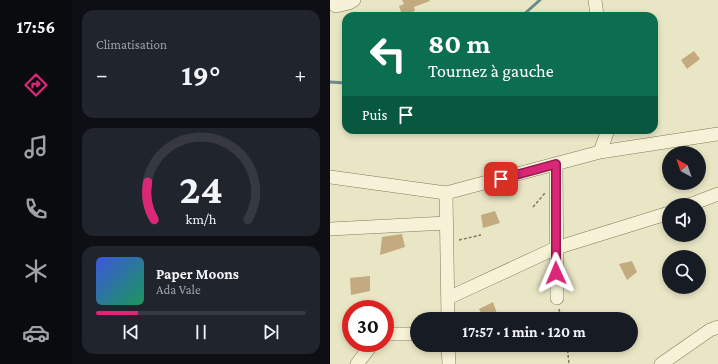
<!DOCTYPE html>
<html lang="fr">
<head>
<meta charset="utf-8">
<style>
	body { margin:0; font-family:"Crimson Pro",serif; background:#20242c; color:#f1f3f6; height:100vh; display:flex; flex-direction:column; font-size:15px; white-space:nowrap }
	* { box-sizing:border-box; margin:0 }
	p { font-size:13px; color:#9ea1a6 }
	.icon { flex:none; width:22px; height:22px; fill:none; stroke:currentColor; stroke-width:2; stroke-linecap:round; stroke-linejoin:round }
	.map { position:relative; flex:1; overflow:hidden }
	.side { display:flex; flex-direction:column; gap:10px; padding:10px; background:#0d0f14; width:258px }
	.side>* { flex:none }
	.guide { position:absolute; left:12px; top:12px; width:316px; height:122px; border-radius:12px; box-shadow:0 2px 6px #0003; background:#0b6e4f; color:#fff; overflow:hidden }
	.needle { width:26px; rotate:320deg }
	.controls { position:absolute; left:332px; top:146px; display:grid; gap:8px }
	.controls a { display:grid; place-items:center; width:44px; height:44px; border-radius:50%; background:#171b24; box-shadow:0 2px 6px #0003; font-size:20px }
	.speed { position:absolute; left:12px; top:300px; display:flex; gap:8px; font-size:20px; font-weight:700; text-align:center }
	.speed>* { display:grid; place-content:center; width:52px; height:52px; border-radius:50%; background:#171b24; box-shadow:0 2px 6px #0003; line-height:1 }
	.speed .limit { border:6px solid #d22; background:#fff; color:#111 }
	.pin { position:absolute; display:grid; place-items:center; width:34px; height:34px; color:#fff; margin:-17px; border-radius:8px; box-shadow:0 2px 6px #0006 }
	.me { position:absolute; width:44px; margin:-22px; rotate:359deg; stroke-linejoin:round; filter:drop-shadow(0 0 3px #0008) }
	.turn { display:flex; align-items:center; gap:14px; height:84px; padding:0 20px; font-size:18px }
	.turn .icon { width:52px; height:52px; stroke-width:2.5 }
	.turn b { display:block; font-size:28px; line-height:34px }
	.then { display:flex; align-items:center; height:38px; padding:0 20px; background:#0003; gap:8px; font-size:15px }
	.big { font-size:30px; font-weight:700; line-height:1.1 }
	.side .widget { flex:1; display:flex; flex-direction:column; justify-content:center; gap:6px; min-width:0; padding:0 14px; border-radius:12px; background:#20242c }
	.side .dial { align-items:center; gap:0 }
	.dial svg { height:104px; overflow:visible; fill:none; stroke:#363941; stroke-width:7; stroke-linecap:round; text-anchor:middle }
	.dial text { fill:#f1f3f6; stroke:none }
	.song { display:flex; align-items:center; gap:12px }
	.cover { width:48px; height:48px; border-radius:6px; background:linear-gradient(135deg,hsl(230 70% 55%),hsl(150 70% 35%)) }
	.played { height:4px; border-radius:2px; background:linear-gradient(90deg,#db2777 20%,#363941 20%) }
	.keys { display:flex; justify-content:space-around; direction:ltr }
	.heat { display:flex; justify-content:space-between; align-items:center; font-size:22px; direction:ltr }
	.trip { position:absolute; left:80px; top:312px; width:228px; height:40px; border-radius:20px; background:#171b24; box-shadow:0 2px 6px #0003; font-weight:700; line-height:40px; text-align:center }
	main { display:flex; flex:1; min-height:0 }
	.dock { display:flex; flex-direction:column; width:72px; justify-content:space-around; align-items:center; background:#090b0e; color:#9ea1a6 }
	.dock .icon { width:28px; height:28px }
	.dock .active { color:#db2777 }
	.dock b { font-size:18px; color:#f1f3f6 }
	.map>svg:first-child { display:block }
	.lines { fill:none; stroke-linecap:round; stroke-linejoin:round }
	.stream { stroke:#6e8a89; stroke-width:3 }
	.building { fill:#c3aa7f }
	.minor-casing { stroke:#82795d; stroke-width:14 }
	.path { stroke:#82795d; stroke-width:1.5; stroke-dasharray:3 2; stroke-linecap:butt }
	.minor { stroke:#f5f2d7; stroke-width:13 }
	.route-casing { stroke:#8e194d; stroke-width:10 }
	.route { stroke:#db2777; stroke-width:7 }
</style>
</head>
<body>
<main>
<nav class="dock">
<b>17:56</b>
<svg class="icon active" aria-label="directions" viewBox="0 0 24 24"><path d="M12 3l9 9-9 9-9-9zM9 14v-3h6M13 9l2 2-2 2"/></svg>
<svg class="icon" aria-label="music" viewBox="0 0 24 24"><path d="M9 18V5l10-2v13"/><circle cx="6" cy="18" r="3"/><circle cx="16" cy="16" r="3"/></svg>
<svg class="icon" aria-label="phone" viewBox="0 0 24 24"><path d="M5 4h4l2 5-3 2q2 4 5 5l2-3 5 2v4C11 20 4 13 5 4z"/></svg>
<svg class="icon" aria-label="climate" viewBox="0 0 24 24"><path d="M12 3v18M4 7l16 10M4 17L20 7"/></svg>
<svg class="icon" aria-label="car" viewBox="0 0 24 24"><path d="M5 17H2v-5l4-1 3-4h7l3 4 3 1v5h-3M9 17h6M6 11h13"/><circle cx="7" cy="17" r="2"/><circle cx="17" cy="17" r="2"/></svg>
</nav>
<section class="side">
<div class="widget"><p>Climatisation</p>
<div class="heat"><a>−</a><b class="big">19°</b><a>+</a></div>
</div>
<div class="widget dial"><svg viewBox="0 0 100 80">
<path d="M14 69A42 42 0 1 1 86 69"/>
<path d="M14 69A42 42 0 0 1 9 40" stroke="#db2777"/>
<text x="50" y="56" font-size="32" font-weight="700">24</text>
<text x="50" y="72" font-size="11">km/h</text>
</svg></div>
<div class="widget">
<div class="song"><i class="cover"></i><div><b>Paper Moons</b><p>Ada Vale</p></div></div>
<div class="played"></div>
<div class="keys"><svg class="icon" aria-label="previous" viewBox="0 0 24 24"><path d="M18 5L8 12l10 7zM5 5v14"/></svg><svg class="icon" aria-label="pause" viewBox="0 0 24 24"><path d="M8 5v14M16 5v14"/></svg><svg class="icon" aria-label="next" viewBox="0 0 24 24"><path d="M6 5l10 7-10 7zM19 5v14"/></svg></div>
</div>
</section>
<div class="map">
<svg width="388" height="364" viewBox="0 0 388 364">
	<rect width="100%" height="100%" fill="#e9e6c5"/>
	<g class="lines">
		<path class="stream" d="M192 16 210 0
			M0 82 16 83"/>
	</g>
	<path class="building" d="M72 0H99L100 1 84 7 85 11 72 15 69 6 74 4Z
		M364 51 370 59 357 69 351 60Z
		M165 211 170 223 153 228 151 215Z
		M72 234 75 247 50 255 52 237Z
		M302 261 307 272 297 280 289 264Z
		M40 276V291L21 295 20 278Z
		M163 302 169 319H154L149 309Z"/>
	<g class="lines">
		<defs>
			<path id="minor" d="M265 0 267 16
				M0 2 6 6 19 3 24 0
				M270 152 278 130
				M226 164 227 298
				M0 177 116 193 270 152 388 134
				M116 193 118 319
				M359 205 388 194
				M0 229 117 223
				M118 298 226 248 339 213
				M55 334H87
				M118 345 119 364
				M27 364 43 343
				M331 364 380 330 388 327"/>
		</defs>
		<use href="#minor" class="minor-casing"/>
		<path class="path" d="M203 207 215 193
			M129 240 151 235
			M229 309 231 319
			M237 345 239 364"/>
		<use href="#minor" class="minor"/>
	</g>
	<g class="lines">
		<defs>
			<path id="route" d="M171 179 226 164V273"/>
		</defs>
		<use href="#route" class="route-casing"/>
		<use href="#route" class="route"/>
	</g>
</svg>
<div class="controls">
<a><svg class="needle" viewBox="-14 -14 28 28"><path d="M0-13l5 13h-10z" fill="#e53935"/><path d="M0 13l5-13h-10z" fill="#9ea1a6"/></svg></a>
<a><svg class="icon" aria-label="sound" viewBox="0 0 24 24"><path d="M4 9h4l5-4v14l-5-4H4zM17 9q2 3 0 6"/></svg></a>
<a><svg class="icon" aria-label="search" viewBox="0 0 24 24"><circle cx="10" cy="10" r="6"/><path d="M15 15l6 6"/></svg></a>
</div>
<div class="speed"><div class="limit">30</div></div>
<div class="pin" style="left:171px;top:179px;background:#d93025"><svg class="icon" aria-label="arrive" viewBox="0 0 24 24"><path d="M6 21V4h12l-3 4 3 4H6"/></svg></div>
<svg class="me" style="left:226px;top:273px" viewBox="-20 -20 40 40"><path d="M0-17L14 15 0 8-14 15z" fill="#db2777" stroke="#fff" stroke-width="4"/></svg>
<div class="trip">17:57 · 1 min · 120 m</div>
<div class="guide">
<div class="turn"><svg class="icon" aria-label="left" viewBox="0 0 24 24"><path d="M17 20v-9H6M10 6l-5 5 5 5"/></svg><div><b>80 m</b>Tournez à gauche</div></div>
<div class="then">Puis<svg class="icon" aria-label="arrive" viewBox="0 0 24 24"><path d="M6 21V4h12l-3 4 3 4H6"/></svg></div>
</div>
</div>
</main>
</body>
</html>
